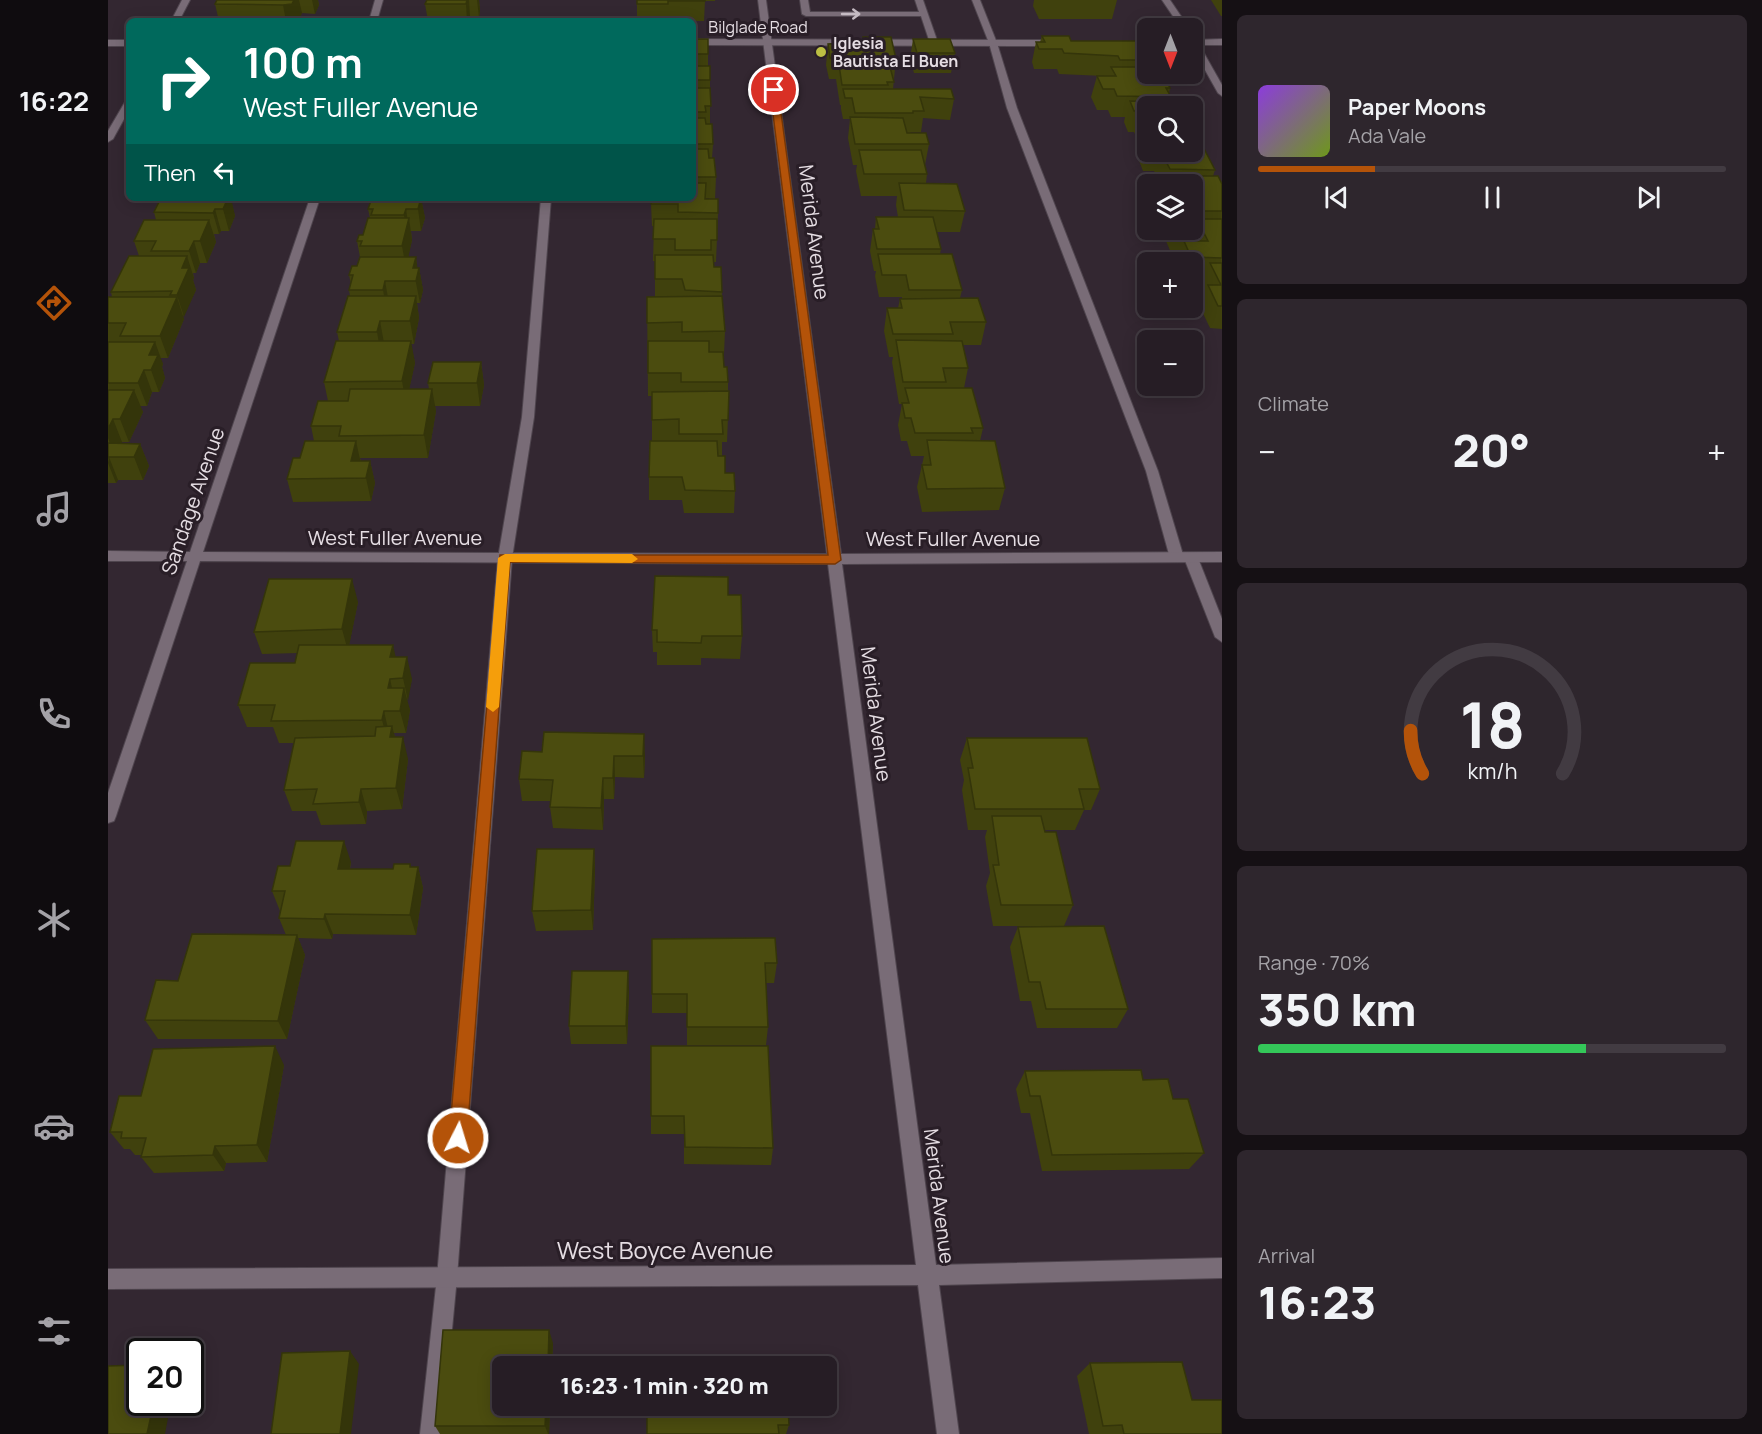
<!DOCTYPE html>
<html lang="en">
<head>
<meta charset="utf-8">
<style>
	body { margin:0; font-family:Manrope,sans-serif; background:#2e262d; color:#f1f3f6; height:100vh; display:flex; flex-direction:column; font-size:22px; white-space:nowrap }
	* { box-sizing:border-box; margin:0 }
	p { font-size:20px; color:#a4a2a7 }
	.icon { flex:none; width:33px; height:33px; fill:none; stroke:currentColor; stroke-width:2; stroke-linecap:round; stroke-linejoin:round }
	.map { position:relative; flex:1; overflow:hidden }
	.details { display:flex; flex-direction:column; gap:15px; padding:15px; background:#151014; width:540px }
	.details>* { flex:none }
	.hud { position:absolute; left:18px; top:18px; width:570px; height:183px; border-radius:9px; box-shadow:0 3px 15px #0003,0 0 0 2px #423b42; background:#00695c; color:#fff; overflow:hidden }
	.needle { width:39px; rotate:180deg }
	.buttons { position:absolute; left:1029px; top:18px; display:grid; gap:12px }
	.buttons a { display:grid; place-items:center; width:66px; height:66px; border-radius:9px; background:#261d25; box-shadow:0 3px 15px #0003,0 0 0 2px #423b42; font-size:30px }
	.speed { position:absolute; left:18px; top:1338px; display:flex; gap:12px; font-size:30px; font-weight:700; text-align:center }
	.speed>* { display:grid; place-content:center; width:78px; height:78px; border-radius:50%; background:#261d25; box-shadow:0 3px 15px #0003,0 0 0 2px #423b42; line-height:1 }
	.speed .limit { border:3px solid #111; border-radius:9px; background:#fff; color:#111 }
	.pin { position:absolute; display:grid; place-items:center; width:51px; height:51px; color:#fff; margin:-26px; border:3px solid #fff; border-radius:50%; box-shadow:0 2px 6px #0007 }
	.me { position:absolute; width:66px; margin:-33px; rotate:5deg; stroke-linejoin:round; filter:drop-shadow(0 0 4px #0008) }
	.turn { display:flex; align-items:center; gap:21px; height:126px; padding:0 18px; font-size:27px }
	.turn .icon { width:78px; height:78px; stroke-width:2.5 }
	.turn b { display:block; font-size:42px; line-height:51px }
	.then { display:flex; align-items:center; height:57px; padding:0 18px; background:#0003; gap:12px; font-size:22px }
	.big { font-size:45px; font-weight:800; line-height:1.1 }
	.details .widget { flex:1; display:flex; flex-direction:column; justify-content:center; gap:9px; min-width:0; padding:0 21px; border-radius:9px; background:#2e262d }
	.details .dial { align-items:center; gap:0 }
	.dial svg { height:156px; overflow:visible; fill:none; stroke:#423b42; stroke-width:7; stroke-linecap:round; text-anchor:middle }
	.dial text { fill:#f1f3f6; stroke:none }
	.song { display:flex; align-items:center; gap:18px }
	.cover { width:72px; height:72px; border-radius:9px; background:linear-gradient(135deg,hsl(270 70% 55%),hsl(80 70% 35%)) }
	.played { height:6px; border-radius:3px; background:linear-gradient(90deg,#b45309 25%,#423b42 25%) }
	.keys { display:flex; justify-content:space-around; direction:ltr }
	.heat { display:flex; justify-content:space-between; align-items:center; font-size:33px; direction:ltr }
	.charge { height:9px; border-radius:4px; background:linear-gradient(90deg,#34c759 70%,#423b42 0) }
	.trip { position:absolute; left:384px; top:1356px; width:345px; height:60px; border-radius:9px; background:#261d25; box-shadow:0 3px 15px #0003,0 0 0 2px #423b42; font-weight:800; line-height:60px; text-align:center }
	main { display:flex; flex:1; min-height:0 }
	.dock { display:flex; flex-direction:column; width:108px; justify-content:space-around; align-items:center; background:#0f0c0f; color:#a4a2a7 }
	.dock .icon { width:42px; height:42px }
	.dock .current { color:#b45309 }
	.dock b { font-size:27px; color:#f1f3f6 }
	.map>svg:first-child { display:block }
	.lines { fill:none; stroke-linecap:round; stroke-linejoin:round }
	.service-casing { stroke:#4f454e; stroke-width:2 }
	.minor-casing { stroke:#4f454e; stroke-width:2 }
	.tertiary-casing { stroke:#4f454e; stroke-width:2 }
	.service { fill:#796c77; fill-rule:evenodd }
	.minor { fill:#796c77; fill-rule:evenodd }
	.tertiary { fill:#796c77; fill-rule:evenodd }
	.wall { fill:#40410d }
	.shaded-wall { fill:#34350a }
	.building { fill:#4b4c0f; stroke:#34350a; stroke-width:1.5 }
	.oneway { stroke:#c5bbc3 }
	.route { fill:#b45309; stroke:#753606; stroke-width:1.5 }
	.slow { fill:#f59e0b }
	.poi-dot { fill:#bcbf43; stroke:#291e27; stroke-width:2 }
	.labels { text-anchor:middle; stroke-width:6; stroke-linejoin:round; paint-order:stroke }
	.far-street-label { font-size:16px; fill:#e5dde3; stroke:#291e27 }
	.far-poi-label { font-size:16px; font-weight:bold; fill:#e5dde3; stroke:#291e27; text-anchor:start }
	.street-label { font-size:20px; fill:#e5dde3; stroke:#291e27 }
	.near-street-label { font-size:24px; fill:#e5dde3; stroke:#291e27 }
</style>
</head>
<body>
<main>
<nav class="dock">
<b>16:22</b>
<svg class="icon current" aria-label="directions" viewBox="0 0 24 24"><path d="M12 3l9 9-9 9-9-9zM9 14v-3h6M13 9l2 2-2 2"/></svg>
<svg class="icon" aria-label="music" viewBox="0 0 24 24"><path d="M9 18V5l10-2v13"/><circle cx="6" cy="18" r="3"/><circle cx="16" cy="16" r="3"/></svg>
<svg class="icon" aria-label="phone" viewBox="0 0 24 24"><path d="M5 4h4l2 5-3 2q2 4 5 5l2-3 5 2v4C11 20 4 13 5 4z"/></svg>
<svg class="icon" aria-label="climate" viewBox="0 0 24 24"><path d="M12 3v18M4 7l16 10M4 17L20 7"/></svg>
<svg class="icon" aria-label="car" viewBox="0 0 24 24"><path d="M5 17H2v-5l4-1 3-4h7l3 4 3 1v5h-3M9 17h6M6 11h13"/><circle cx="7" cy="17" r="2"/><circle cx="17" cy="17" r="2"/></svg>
<svg class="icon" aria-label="filters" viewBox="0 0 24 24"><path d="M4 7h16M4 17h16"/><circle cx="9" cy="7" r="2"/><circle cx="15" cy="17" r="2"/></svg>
</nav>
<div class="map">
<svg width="1114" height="1434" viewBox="0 0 1114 1434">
	<rect width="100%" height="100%" fill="#332731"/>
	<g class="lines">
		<defs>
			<path id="service" d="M74 0H82L71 21H63Z
				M692 0H700L702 12H811L807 0H815L830 43 826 46 822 43 813 16H698L694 14Z
				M864 0H872L889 43 909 108 1050 471 1076 558 1074 561H1064L1062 558 1038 471 899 108 881 43Z
				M21 99V110L5 139 0 142V131L17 102Z
				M433 198H443L426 417 404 558 349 1277 334 1434H312L329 1277 390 558 414 417Z
				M1083 553 1090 558 1114 619V642L1107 637 1076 558Z"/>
			<path id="minor" d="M267 0H275L269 21H261Z
				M650 0H658L733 554 1114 552V562L734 564 828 1265 1114 1258V1278L831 1285 851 1434H829L810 1285 0 1289V1269L808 1265 720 564 92 561 8 816 6 821 0 823V793L79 561H0V551L82 552 202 198H212L95 552 719 554Z
				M1054 0H1062L1081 28H1073Z
				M1084 37 1088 39 1114 85V96L1110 93 1084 47Z"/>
			<path id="tertiary" d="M585 39 948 40 952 43 948 46 585 45Z
				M1114 39V45H1084V40Z
				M0 40H21V46H0Z"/>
		</defs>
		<use href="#service" class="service-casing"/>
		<use href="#minor" class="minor-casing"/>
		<use href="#tertiary" class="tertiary-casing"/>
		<use href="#service" class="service"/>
		<use href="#minor" class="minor"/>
		<use href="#tertiary" class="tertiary"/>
	</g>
	<path class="wall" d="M109 0H210L211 5 207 14 194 13 190 21H111L107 4Z
		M319 0H371L372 11 371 17H362L361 21H320L317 4Z
		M529 0H607V1H597L596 21H529Z
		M926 0H1009L1004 19H931L925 6Z
		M1103 0H1114V16H1113Z
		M934 36 963 41 1040 50V74L1062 88 1061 93 1063 97 1061 102 1040 106V152H1084L1107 170 1105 176 1114 184V329L1102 328 1092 307 1097 291 1094 285 1096 280 1084 279V262H1069L1071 255H1064L1058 241 1061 230H1084V184H1052L1046 171H1035L1030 158 1033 147 1026 132H1020L1016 122 1017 117H1003L1000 110H989L983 97 989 76H996L951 74 949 69H926L924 62 928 42H932Z
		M755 37 788 59 785 89 846 99 842 120 815 118 813 132H803L802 133 821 144 817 165 819 174 818 183 857 211 852 232H828L833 249 832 254 854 290 852 298 878 322 873 345H855L860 368 856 388 875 428 872 441 897 488 891 510 814 512 809 487 816 456H803L799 441H793L790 425 794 404H791L784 362 785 357H781L776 331 779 308H790L792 299H794V297H771L767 276 768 271H766L762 251 765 229H767L768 217H790L788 205 789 196H753L748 171 749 165H745L740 138 742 119H735L733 109V105H732L728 79H721L718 65 720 44 755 42Z
		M585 39 600 54V66H602V124L605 144 604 158 608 177 607 199 597 198 610 213 608 262H606V267H613L614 296 617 331 616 354H615L616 367 620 382V391H621L619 442H614V456L617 473 627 491 626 513H576L574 500H541V477L544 441V396H540L539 297H547V261H545L546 226H544L543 204 585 198Z
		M805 39 847 53 843 73H806L802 59Z
		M53 198H127L126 200H123L127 216 121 231H113L111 234H106L108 242 99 263H92L88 273H85L86 278 85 280 88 290 75 317 76 319 60 358H52L55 364 54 367 57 378 51 392H44L39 406H32L35 412 21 442H14L13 443 32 444 41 466 35 480H10L8 483H0V297H4L3 292 31 256 26 241 48 220 46 212Z
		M313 198 317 218 313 231H303L304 240 300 257H308L309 268H311L315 290 312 303H309L311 318 306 344H303L307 363 301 389H321L320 383 373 362 376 385 372 406H327L328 411 320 458H252L253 461H262L267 483 263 501 185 502 179 479 192 458 206 441 203 426 220 401 216 382 231 341 229 332 242 296 241 290 243 284 241 275 249 266 252 257 249 241 255 235 262 218 260 209Z
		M620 595 634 636 632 659 593 658V665H549V652H545L544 630Z
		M250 602 241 645 288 657 304 679 299 701 302 710 298 733H286L287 737 300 759 294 809 259 811 258 824 213 825 208 811H184L176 790 186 743H171L165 727H139L130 705 187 663 190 653 154 654 146 632Z
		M859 738 992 789 983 810H976L967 830H936L965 905 956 926H885L878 886 882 873 877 837 879 830H860L854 790 856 780 852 760Z
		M414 751 537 756 536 778 507 777 506 799H496L495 830 445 828 442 807 443 801H414L411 779Z
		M486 849 487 870 485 930 428 931 424 911Z
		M243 862 242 869H285L310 867 315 888 308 935 225 934 224 939 190 938 197 955 179 1039H50L37 1020 70 981 178 935 171 918 172 911 164 891 182 866Z
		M910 927 1020 1009 1009 1028H929L923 1001H912L902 947Z
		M544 939 669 963 666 983H658L660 1027 658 1045H579V1013H544Z
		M521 991 519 1044H463L461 1026Z
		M543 1046 665 1148 663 1165 576 1164V1134H543Z
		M176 1065 159 1162 118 1163 116 1171 46 1173 33 1157V1155H27L22 1149H16L2 1132 33 1096Z
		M917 1071 1035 1080 1065 1099 1096 1153 1081 1169 934 1171 922 1113H913L908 1089Z
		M445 1343 441 1434H332L327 1426Z
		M982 1363 1084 1400 1114 1434H981L969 1376Z
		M539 1406 681 1425 678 1434H539Z"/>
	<path class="shaded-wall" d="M186 0H191L194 13 190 21H178L175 5Z
		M204 0H210L211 5 207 14Z
		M359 0H361L362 17 361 21H359L358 4Z
		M369 0H371L372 11 371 17Z
		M114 198H123L127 216 121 231 115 209Z
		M313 198 317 218 313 231 310 209Z
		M107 209 113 231 111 234 105 213Z
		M298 209 300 222 301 218 304 240 298 268 294 246 298 229 296 215Z
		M101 220 108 242 99 263 92 241Z
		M86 241 92 263 88 273 81 251Z
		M79 256 86 278 85 280 88 290 76 317 69 295 74 268Z
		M308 257 310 272 311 268 315 290 312 303 305 268Z
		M277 281 281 303 279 313 275 290Z
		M308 296 311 318 306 344 302 321Z
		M69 297 76 319 60 358 52 336Z
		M272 321 276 343 273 355 269 332Z
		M303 341 307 363 298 404 294 381Z
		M47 342 55 364 54 367 57 378 51 392 43 370 41 355Z
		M373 362 376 385 372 406 369 383Z
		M36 370 44 392 39 406 30 383Z
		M324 389 328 411 320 458 316 435Z
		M26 390 35 412 21 442 12 419Z
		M5 419 14 442 7 456 0 438V429Z
		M248 441 253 464 243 461Z
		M32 444 41 466 35 480 26 457Z
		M1 457 10 480 8 483 0 463Z
		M262 461 267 483 263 501 258 478Z
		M244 579 250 602 240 651 234 629Z
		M285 645 290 667 288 679 282 657Z
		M299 657 304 679 300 701 295 678Z
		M282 679 287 701 280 688Z
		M296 688 302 710 298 733 292 711Z
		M276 711 281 733 280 742 274 720Z
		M284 726 290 748 282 737Z
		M536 734 537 756 536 778 535 756Z
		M295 737 300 759 294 809 288 788Z
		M506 756 507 777 506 799 505 778Z
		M495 778 496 799 495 830 493 808Z
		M253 789 259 811 258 824 251 802Z
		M236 841 243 862 237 890 230 869Z
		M486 849 487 870 485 930 483 910Z
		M302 864 307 882 310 867 315 888 308 935 302 915Z
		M217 914 225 934 224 939 216 919Z
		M189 935 197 955 179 1039 170 1021Z
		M520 971 521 991 519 1044 518 1026Z
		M167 1046 176 1065 159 1162 149 1145Z
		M107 1146 118 1163 116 1171 105 1155Z
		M441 1330 445 1343 444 1366H440Z
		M242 1351 251 1364 243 1434H232Z
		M46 1402H63L57 1434H39Z
		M438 1406H442L441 1434H440L437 1426Z"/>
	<path class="building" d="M109 0H186L184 4 175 5 107 4Z
		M319 0H359L358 4H317Z
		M529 0H597V1H560V4H529Z
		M934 36H961L963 41H1035L1040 50V60H1012L1010 56 956 53 954 49H931L928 42H937Z
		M755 37H783L788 59H766L767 65 782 67 786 82H779L780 85H734L730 58H722L720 44 756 42Z
		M585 39H600V54H585Z
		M805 39H842L847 53H809Z
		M585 66H602V80H585Z
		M1003 67H1040V74H1055L1062 88H1058L1063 97 1009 96 1006 89H995L989 76H1008Z
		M585 88H602L603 106H597L598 112H585Z
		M735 89H843L846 99 812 97 816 111H805V113H747L744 98H737Z
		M1022 101 1068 102 1070 106H1040V128L1032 111H1026Z
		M742 117 795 118 799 133H818L821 144H747Z
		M585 118H597L598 124H604L605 144H585Z
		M1036 137H1040V145Z
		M1084 137H1090L1107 170 1062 169 1053 152H1084Z
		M585 149H600L601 158H606L608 177H585Z
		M751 150H813L819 174H756Z
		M1055 176H1110L1114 184V211H1084V184H1059Z
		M585 183H598L597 199H610V213L570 212V204H543L544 198H585Z
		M791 183 849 184 857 211 796 210Z
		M53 198H120L115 209H107L105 213 46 212Z
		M264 198H313L310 209H298L296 215H263L265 209H260Z
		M768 217H825L833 249H769L765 229H771Z
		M260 218H301L294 246H252L254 241H249L251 235H255Z
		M546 219H609V240H603V250H567V239H545Z
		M1084 219H1114V258L1083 257 1076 241H1100L1096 233H1071L1070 230H1084Z
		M36 220H101L92 241H86L81 251H43L48 241H26Z
		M770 254H844L854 290H801L798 275H774Z
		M547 255H605L606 267H613L614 292 577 290 574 279H547Z
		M21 256H79L74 268H81L69 295H62L64 291 3 292Z
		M252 257H308L305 268H311L308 281H277L275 290H241L245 275H241L244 266H249Z
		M1102 263H1114V306H1110L1100 285H1113Z
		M240 296H308L302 321H272L269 332H229Z
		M614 296 617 331 574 332V322L539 323V297Z
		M0 297H69L52 336H12L18 323H0Z
		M870 298 878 322H842L845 334H785L779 308H794L792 299Z
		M788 340 854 341 860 368H835L838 382H795Z
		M228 341H303L294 381 216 382Z
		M540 341H601V352H615L616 367H619L620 382H573V373H540Z
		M0 342H47L41 355H50L43 370H36L30 383H0Z
		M325 362H373L369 383H320Z
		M797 388H864L875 428H863L865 433H807L803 418H797L794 403H801Z
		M242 389H324L316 435 231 436 233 426H203L210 401H240Z
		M0 390H26L12 419H5L0 429Z
		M621 391 620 420H614L615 434H571V419L544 420V392Z
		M819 440 887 441 897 488 819 489 814 465H823Z
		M197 441H248L243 461H262L258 478 179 479 185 458H192Z
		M542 441H609L610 456H617V473H626L627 491 577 490 574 477H541Z
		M0 443 32 444 26 457H1L0 458Z
		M547 576 620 577V595H633L634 636H594L593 643 549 642V630H544Z
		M161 579H244L234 629 146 632Z
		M191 645H285L282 657H299L295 678 282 679 280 688H296L292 711H276L274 720 163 721 167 705H130L142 663H187Z
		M284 726 282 737H295L288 788 253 789 251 802 205 804 209 789 176 790 187 738 267 736 268 727Z
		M436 732 536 734 535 756H506L505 778H495L493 808 442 807 445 780 411 779 414 751 434 752Z
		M859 738H979L992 789H971L976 809H867L860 768H865Z
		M884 816H933L937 832H948L965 905H893L885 865H891Z
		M188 841H236L230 869H285L286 864H302V867H310L302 915 217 914 216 919 171 918 177 891H164L170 866H182Z
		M429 849H486L483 910 424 911Z
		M996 926 1020 1009H938L932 982H921L910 927Z
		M84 934 189 935 170 1021 37 1020 48 980 70 981Z
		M667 938 669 963H657L660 1027H579V994H544V939Z
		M464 971H520L518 1026H461Z
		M167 1046 149 1145 107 1146 105 1155 33 1157 38 1138H13L14 1132H2L11 1096H33L45 1049Z
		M543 1046H660L665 1148 577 1147 576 1116H543Z
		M1033 1070 1035 1080 1060 1079 1065 1099H1080L1096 1153 944 1155 932 1096H922L917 1071Z
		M335 1330H441L440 1366H394V1406H438L437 1426H327Z
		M242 1351 232 1434H163L174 1353Z
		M540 1356 678 1357V1366H540Z
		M1074 1362 1084 1400H1114V1434H1016L1014 1425 995 1426 982 1363Z
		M32 1365V1402H46L39 1434H0V1366Z
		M539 1406H680L681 1425H670L671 1434H539Z"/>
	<defs><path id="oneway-shaft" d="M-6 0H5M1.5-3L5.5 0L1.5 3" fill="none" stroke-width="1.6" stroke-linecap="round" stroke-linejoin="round" transform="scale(1.5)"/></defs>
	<use class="oneway" href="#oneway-shaft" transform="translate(743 14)"/>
	<path class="route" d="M666 87 670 90 733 560 727 564 402 562 359 1138 356 1144 350 1147 344 1144 341 1138 392 555H720L662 90Z"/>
	<path class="slow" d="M397 554H524L530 559 524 563 402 562 391 707 385 712 378 707 390 558Z"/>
	<circle class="poi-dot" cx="713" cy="52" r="6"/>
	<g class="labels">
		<g class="far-street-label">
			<text x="650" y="33">Bilglade Road</text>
		</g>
		<g class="far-poi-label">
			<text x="725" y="49">Iglesia<tspan x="725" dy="18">Bautista El Buen</tspan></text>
		</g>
		<g class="street-label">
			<text transform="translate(706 232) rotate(83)" y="7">Merida Avenue</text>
			<text transform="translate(85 501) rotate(-71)" y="7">Sandage Avenue</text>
			<text x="287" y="545">West Fuller Avenue</text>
			<text x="845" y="546">West Fuller Avenue</text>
			<text transform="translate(768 714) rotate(83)" y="7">Merida Avenue</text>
			<text transform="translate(831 1196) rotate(83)" y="7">Merida Avenue</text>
		</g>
		<g class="near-street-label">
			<text x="557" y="1259">West Boyce Avenue</text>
		</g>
	</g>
</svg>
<div class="buttons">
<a><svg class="needle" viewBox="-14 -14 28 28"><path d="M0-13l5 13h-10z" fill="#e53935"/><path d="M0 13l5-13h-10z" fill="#a4a2a7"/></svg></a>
<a><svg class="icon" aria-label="search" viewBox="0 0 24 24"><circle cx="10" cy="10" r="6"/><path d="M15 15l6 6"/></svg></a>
<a><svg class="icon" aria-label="layers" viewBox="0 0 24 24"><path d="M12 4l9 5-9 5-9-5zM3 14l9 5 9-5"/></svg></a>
<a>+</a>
<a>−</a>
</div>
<div class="speed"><div class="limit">20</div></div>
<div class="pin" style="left:666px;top:90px;background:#d93025"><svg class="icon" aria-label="arrive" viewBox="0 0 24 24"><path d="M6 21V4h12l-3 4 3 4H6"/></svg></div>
<svg class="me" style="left:350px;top:1138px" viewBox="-20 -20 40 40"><circle r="17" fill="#b45309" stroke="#fff" stroke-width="3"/><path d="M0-11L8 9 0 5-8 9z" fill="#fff"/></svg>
<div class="trip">16:23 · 1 min · 320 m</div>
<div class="hud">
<div class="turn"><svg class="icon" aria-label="right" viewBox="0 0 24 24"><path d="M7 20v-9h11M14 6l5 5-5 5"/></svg><div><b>100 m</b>West Fuller Avenue</div></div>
<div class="then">Then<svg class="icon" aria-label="left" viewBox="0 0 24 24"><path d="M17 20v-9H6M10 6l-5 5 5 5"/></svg></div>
</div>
</div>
<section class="details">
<div class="widget">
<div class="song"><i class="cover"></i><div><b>Paper Moons</b><p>Ada Vale</p></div></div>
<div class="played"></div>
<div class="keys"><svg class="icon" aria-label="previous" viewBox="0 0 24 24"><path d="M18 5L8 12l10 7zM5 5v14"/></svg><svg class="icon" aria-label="pause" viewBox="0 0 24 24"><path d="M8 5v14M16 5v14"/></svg><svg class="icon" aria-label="next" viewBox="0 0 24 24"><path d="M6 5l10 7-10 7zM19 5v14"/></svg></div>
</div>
<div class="widget"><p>Climate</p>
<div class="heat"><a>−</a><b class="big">20°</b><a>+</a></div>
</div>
<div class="widget dial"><svg viewBox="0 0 100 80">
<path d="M14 69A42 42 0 1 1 86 69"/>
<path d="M14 69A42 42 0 0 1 8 47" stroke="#b45309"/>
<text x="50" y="56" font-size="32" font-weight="700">18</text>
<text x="50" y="72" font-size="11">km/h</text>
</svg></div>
<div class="widget"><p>Range · 70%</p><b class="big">350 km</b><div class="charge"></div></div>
<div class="widget"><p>Arrival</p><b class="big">16:23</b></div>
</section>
</main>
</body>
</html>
